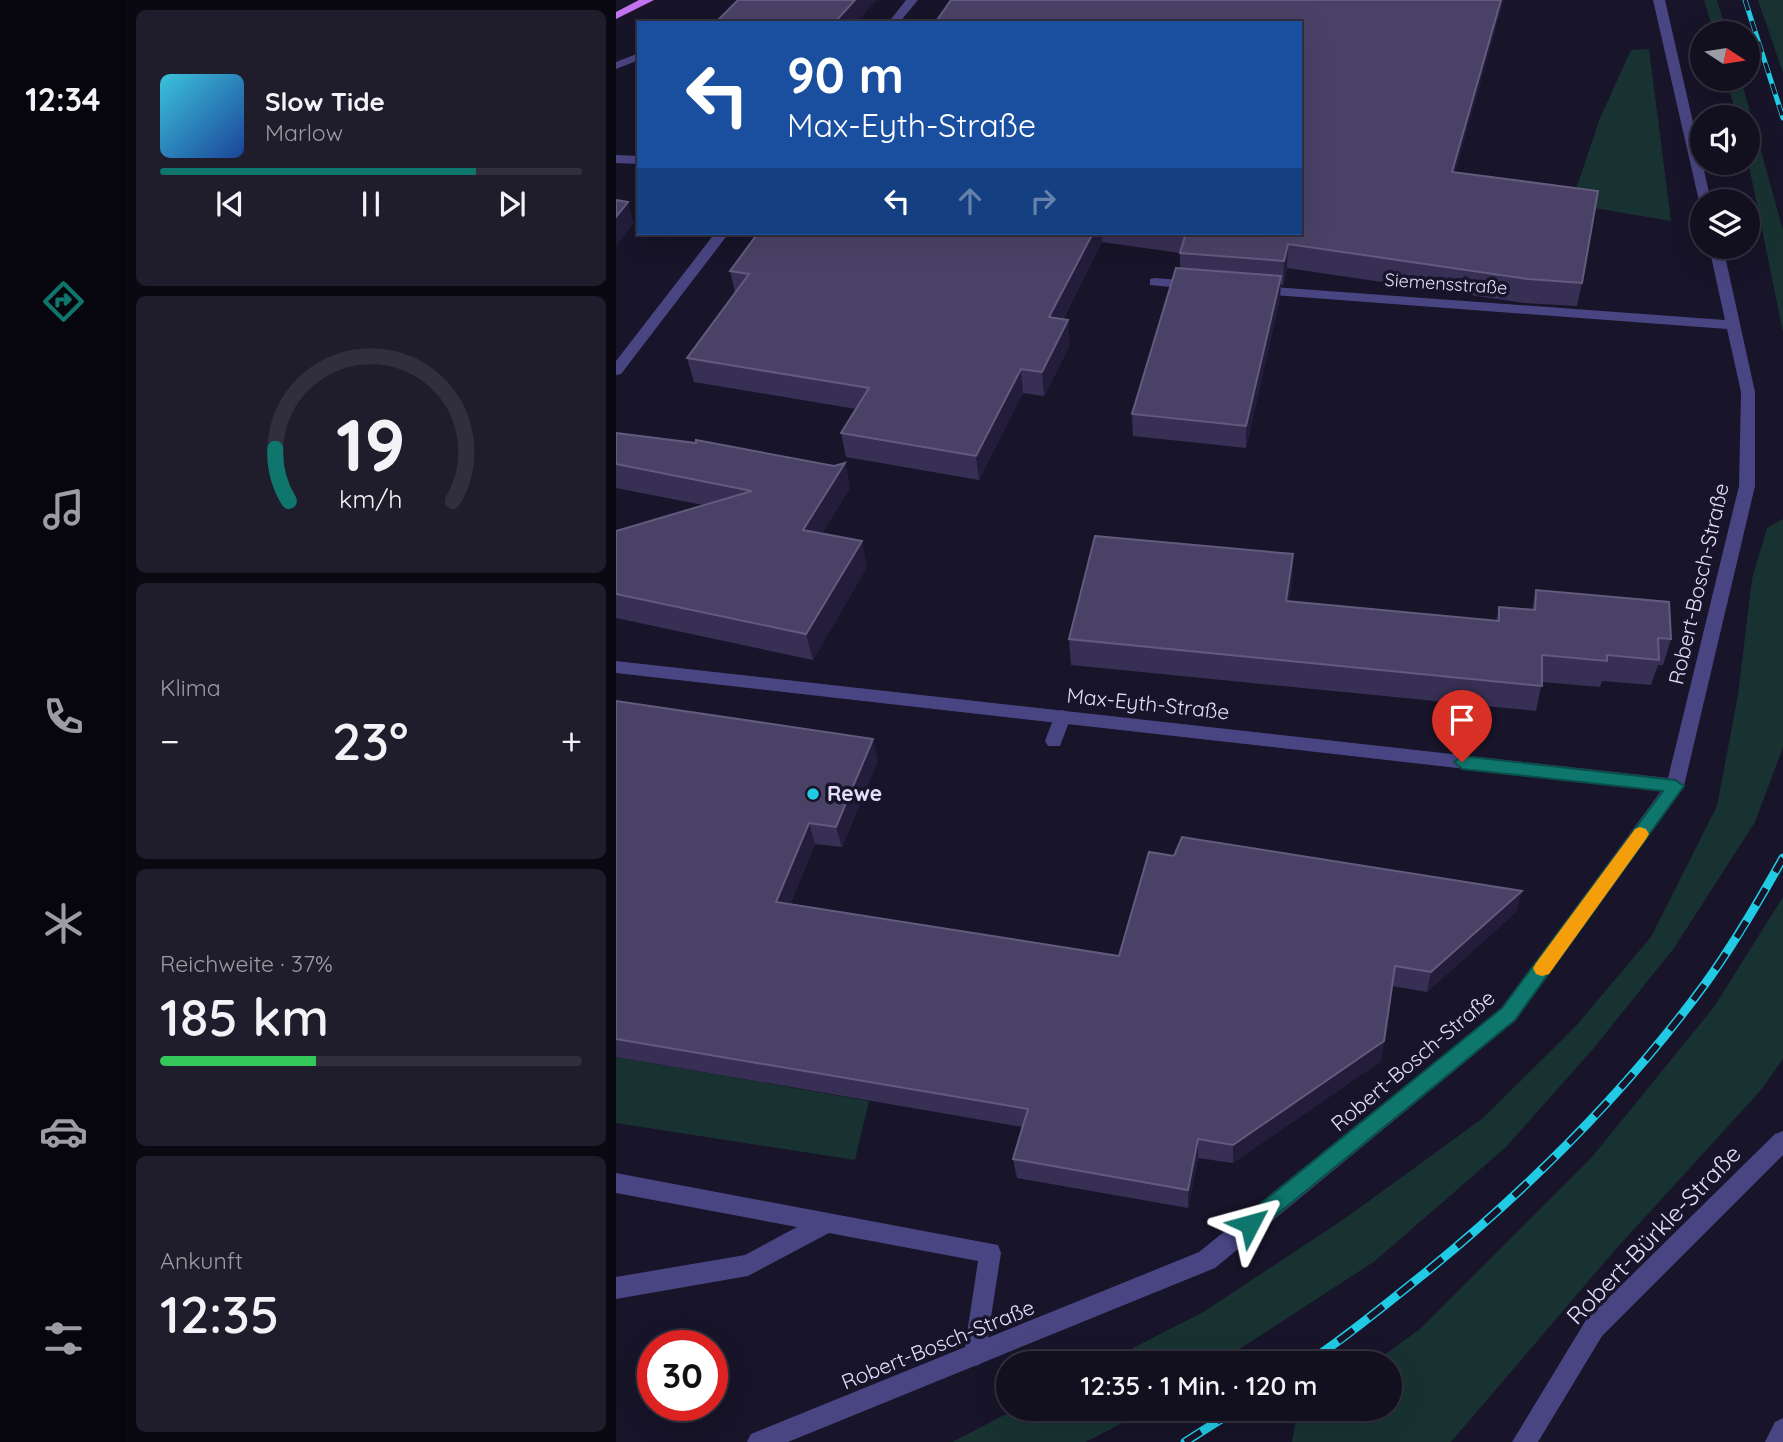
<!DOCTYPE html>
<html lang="de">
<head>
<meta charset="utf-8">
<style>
	body { margin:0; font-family:Quicksand,sans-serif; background:#1f1d2c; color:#f1f3f6; height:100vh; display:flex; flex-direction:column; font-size:26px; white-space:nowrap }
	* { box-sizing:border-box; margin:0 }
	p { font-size:23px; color:#9c9ca4 }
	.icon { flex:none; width:38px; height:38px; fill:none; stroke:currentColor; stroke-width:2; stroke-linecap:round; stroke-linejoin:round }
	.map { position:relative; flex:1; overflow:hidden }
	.drawer { display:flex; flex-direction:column; gap:10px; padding:10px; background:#0a0811; width:490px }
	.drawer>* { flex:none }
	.guide { position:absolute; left:21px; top:21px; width:665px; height:214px; border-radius:0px; box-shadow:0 7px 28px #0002,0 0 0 2px #312f3d; background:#1a4fa0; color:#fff; overflow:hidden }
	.needle { width:46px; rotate:102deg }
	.controls { position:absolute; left:1074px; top:21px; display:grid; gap:14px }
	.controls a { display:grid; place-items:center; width:70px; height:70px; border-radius:50%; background:#120f1f; box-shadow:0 7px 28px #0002,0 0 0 2px #312f3d; font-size:35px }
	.speed { position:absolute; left:21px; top:1330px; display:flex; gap:14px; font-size:35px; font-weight:700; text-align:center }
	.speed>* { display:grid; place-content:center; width:91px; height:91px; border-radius:50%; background:#120f1f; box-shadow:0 7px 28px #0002,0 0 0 2px #312f3d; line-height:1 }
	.speed .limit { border:10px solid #d22; background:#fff; color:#111 }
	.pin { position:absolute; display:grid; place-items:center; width:60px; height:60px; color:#fff; margin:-72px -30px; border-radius:50% 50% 50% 0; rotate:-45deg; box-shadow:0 0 7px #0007 }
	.pin .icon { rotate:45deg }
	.me { position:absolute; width:77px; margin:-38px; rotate:51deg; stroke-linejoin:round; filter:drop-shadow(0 0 5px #0008) }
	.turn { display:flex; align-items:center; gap:24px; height:147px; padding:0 35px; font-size:32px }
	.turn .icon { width:91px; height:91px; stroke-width:2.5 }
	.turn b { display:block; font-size:49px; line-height:60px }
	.lanes { display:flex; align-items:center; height:66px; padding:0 35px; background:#0003; justify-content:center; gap:35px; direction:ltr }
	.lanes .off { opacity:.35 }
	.big { font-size:52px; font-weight:600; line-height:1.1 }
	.drawer .tile { flex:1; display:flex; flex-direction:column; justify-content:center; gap:10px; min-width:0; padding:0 24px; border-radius:10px; background:#1f1d2c }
	.drawer .dial { align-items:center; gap:0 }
	.dial svg { height:182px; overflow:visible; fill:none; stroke:#312f3d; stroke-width:7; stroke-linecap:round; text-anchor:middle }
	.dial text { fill:#f1f3f6; stroke:none }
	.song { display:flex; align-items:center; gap:21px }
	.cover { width:84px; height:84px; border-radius:10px; background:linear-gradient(135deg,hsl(190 70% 55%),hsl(220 70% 35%)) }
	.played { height:7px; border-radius:4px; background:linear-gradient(90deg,#0f766e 75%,#312f3d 75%) }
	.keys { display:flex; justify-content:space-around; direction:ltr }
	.heat { display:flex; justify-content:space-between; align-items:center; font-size:38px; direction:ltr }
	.charge { height:10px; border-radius:5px; background:linear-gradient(90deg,#34c759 37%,#312f3d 0) }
	.trip { position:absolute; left:380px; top:1351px; width:406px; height:70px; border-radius:35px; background:#120f1f; box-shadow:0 7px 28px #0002,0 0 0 2px #312f3d; font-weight:600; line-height:70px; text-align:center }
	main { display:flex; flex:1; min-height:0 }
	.dock { display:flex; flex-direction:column; width:126px; justify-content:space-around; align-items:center; background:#07060c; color:#9c9ca4 }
	.dock .icon { width:49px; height:49px }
	.dock .current { color:#0f766e }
	.dock b { font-size:32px; color:#f1f3f6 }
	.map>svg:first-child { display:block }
	.green { fill:#183232 }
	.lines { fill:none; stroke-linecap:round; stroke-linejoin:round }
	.service { fill:#494582; fill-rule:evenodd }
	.minor { fill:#494582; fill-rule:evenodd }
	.primary { fill:#c473ee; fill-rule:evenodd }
	.rail-far1-casing { stroke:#22cbe5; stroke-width:5 }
	.rail-casing { stroke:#22cbe5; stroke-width:9 }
	.rail-far1 { stroke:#181429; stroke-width:3.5; stroke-dasharray:11; stroke-linecap:butt }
	.rail { stroke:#181429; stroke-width:6; stroke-dasharray:19; stroke-linecap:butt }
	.wall { fill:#382f54 }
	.shaded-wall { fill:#231c3b }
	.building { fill:#4a4266; stroke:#625b7d; stroke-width:2 }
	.route { fill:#0f766e; stroke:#0a4d48; stroke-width:2 }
	.slow { fill:#f59e0b }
	.poi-dot { fill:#22cbe5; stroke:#181429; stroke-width:2.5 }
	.labels { text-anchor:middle; stroke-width:7; stroke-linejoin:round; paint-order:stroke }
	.far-street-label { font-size:18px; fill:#e3dffb; stroke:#181429 }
	.street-label { font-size:21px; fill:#e3dffb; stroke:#181429 }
	.poi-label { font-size:21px; font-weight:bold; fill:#e3dffb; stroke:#181429; text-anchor:start }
	.near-street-label { font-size:24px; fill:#e3dffb; stroke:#181429 }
</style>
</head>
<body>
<main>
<nav class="dock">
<b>12:34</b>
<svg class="icon current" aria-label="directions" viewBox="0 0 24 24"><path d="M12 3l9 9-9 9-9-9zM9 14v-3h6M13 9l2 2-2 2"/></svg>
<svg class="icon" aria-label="music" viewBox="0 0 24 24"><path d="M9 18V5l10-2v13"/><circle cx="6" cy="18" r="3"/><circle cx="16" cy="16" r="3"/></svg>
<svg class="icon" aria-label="phone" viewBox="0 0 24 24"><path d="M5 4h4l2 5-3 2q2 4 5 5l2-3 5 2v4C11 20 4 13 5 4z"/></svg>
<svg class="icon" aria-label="climate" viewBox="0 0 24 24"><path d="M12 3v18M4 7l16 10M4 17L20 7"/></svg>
<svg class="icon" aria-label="car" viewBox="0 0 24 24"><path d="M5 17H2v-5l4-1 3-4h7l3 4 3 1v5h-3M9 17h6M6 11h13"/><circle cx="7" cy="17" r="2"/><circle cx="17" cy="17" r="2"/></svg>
<svg class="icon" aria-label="filters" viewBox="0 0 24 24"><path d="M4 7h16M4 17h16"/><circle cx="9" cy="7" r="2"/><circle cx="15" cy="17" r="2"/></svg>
</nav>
<section class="drawer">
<div class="tile">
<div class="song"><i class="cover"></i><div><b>Slow Tide</b><p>Marlow</p></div></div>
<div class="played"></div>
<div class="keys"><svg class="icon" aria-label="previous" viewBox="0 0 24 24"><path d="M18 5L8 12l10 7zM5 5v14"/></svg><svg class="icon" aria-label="pause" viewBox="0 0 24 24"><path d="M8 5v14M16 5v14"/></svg><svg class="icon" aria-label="next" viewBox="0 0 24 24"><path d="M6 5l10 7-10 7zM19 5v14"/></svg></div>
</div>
<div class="tile dial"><svg viewBox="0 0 100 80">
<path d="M14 69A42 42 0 1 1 86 69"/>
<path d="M14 69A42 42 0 0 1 8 46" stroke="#0f766e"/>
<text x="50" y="56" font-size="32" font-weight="700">19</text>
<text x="50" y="72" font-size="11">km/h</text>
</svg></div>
<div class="tile"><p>Klima</p>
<div class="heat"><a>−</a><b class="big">23°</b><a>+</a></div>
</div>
<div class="tile"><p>Reichweite · 37%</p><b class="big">185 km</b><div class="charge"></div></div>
<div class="tile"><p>Ankunft</p><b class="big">12:35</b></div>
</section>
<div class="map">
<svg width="1167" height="1442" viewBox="0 0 1167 1442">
	<rect width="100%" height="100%" fill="#181429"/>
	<path class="green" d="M1088 0H1101L1111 33H1098Z
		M1142 0H1167V73Z
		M1033 49 1055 221 955 204 984 118 1015 50Z
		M1110 79H1125L1167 230V332L1132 161V117H1121Z
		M1167 519V747L1139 822 1058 948 977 1049 889 1148 759 1261 602 1363H488L589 1311 731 1217 867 1118 959 1027 1035 937 1101 806 1122 695 1136 579 1151 528Z
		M1167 897V1059L1145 1090 999 1250 835 1442H676L680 1420 695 1409H774V1363H757L804 1329 976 1157 1098 1007Z
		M0 1057 253 1101 239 1160 0 1123Z
		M400 1409H533L470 1442H336Z"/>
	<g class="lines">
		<path class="service" d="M23 53V60L0 69V62Z
			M0 155 23 156V164L0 163Z
			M446 710 452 712 455 717 444 746H432L429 741 440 712Z
			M0 1173 382 1245 385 1253 368 1362 360 1366 352 1362 348 1354 362 1261 213 1233 132 1276 0 1299V1277L129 1255 181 1227 0 1193Z
			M1167 1418V1442H1149L1159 1422Z"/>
		<path class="minor" d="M290 0H302L283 23H272Z
			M1037 0H1049L1095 201H1087V204L1083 201Z
			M99 233H113L5 374 0 375V361Z
			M1093 247H1107L1139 392V486L1068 786 900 1020 599 1268 172 1442H131L135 1434 583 1252 886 1008 1045 791 0 673V661L1052 778 1123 486 1125 392 1111 329 643 294 636 290 643 286 1109 320Z
			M539 278 576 281 583 285 576 289 534 285V279Z
			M1167 1131V1155L986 1336 922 1442H896L970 1320 1159 1134Z"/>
		<path class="primary" d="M23 0H38L0 19V12Z"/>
		<defs>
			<path id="rail-far1" d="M1129 0 1167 118"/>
			<path id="rail" d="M691 1363C732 1336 770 1304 809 1273 913 1188 1009 1093 1089 984 1118 944 1143 901 1167 858
				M569 1442 621 1409"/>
		</defs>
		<use href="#rail-far1" class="rail-far1-casing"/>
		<use href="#rail" class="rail-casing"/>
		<use href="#rail-far1" class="rail-far1"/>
		<use href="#rail" class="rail"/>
	</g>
	<path class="wall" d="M840 172 966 283 961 306 908 303 671 268 667 285H665L664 298 630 448 517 436 516 414 564 269V253L486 242 447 319 454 344 428 396 407 393 363 480 230 457 225 433 240 409 78 382 71 358 119 292 114 271 142 233H684Z
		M0 433 218 466 229 463 234 488 206 533 251 567 197 660 0 618V531L87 505 0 488Z
		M677 554 676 580 673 601 880 621 883 607 916 610 920 590 1055 639 1047 665H1042L1035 685 986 681 984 687 926 682 920 711 455 665 453 639Z
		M0 701 262 760 226 847 199 844 174 904 503 956 558 856 901 911 811 992 776 986 765 1061 617 1163 582 1158 572 1208 401 1178 397 1159 407 1127 0 1057Z"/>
	<path class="shaded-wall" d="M239 0H261L240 23H218Z
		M885 0H888L833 195 836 172Z
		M12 202 18 223 0 246V217Z
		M477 233H486V242L435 341 433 317Z
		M672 244 671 268 667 285 668 261Z
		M665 276 664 298 630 448V426Z
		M452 320 454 344 428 396 426 372Z
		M405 369 407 393 363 480 360 456Z
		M229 463 234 488 193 555 187 530Z
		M246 541 251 567 197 660 190 634Z
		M677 554 676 580 669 627 670 601Z
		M257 739 262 760 226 847 220 827Z
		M193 823 199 844 166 922 160 902Z
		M906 891 901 911 811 992 815 972Z
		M768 1041 765 1061 617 1163V1145Z
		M582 1139V1158L572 1208V1190Z"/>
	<path class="building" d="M122 0H239L218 23H112L101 21Z
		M335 0H885L836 172 982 191 966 283 912 279 672 244 668 261 564 253 570 233H684V23H319Z
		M0 200 12 202 0 217Z
		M142 233H477L433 317 452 320 426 372 405 369 360 456 225 433 253 388 71 358 133 274 114 271Z
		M560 268 665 276 630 426 516 414Z
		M0 433 80 443V440L218 466 229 463 187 530 246 541 190 634 0 594V531L136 491 0 464Z
		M479 536 677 554 670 601 883 621V607L919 610 920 590 1053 602 1055 639 1042 638 1043 660 991 655V661L926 655V686L453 639Z
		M0 701 257 739 220 827 193 823 160 902 503 956 533 852 558 856 566 837 906 891 815 972 779 966 768 1041 617 1145 582 1139 572 1190 397 1159 412 1109 0 1039Z"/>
	<path class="route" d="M846 756 1059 780 1068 786 899 1020 641 1231 634 1234 627 1231 624 1224 627 1218 886 1008 1047 791 846 769 838 762Z"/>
	<path class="slow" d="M1024 827 1030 829 1033 834 1030 839 933 974 926 976 920 974 917 968 920 963 1019 829Z"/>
	<circle class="poi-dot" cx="197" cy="794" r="7"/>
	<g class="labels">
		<g class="far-street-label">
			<text transform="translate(830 284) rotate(4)" y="6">Siemensstraße</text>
		</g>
		<g class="street-label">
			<text transform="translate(1083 584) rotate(-77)" y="7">Robert-Bosch-Straße</text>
			<text transform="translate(532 704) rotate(6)" y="7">Max-Eyth-Straße</text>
			<text transform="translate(797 1061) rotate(-40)" y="7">Robert-Bosch-Straße</text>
			<text transform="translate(322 1345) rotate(-22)" y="7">Robert-Bosch-Straße</text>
		</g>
		<g class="poi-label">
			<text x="211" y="801">Rewe</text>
		</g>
		<g class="near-street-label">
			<text transform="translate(1038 1235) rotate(-46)" y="8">Robert-Bürkle-Straße</text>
		</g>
	</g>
</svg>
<div class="controls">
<a><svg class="needle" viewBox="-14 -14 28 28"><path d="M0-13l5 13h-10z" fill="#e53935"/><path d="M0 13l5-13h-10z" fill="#9c9ca4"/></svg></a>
<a><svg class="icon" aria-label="sound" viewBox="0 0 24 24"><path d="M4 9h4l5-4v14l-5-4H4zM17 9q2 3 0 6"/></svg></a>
<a><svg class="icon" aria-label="layers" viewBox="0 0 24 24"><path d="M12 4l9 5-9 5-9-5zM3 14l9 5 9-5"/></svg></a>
</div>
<div class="speed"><div class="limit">30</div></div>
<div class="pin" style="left:846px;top:762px;background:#d93025"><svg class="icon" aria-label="arrive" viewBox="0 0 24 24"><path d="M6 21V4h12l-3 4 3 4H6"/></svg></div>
<svg class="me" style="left:634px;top:1224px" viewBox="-20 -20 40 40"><path d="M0-17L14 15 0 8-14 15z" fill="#0f766e" stroke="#fff" stroke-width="4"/></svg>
<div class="trip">12:35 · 1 Min. · 120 m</div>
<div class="guide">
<div class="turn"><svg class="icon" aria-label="left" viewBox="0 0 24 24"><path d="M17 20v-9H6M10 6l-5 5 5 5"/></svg><div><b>90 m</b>Max-Eyth-Straße</div></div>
<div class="lanes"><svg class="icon" aria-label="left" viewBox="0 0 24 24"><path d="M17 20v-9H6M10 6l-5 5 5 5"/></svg><svg class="icon off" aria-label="ahead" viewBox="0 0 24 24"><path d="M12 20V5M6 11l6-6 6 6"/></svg><svg class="icon off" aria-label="right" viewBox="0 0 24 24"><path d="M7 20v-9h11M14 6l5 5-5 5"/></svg></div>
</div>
</div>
</main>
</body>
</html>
